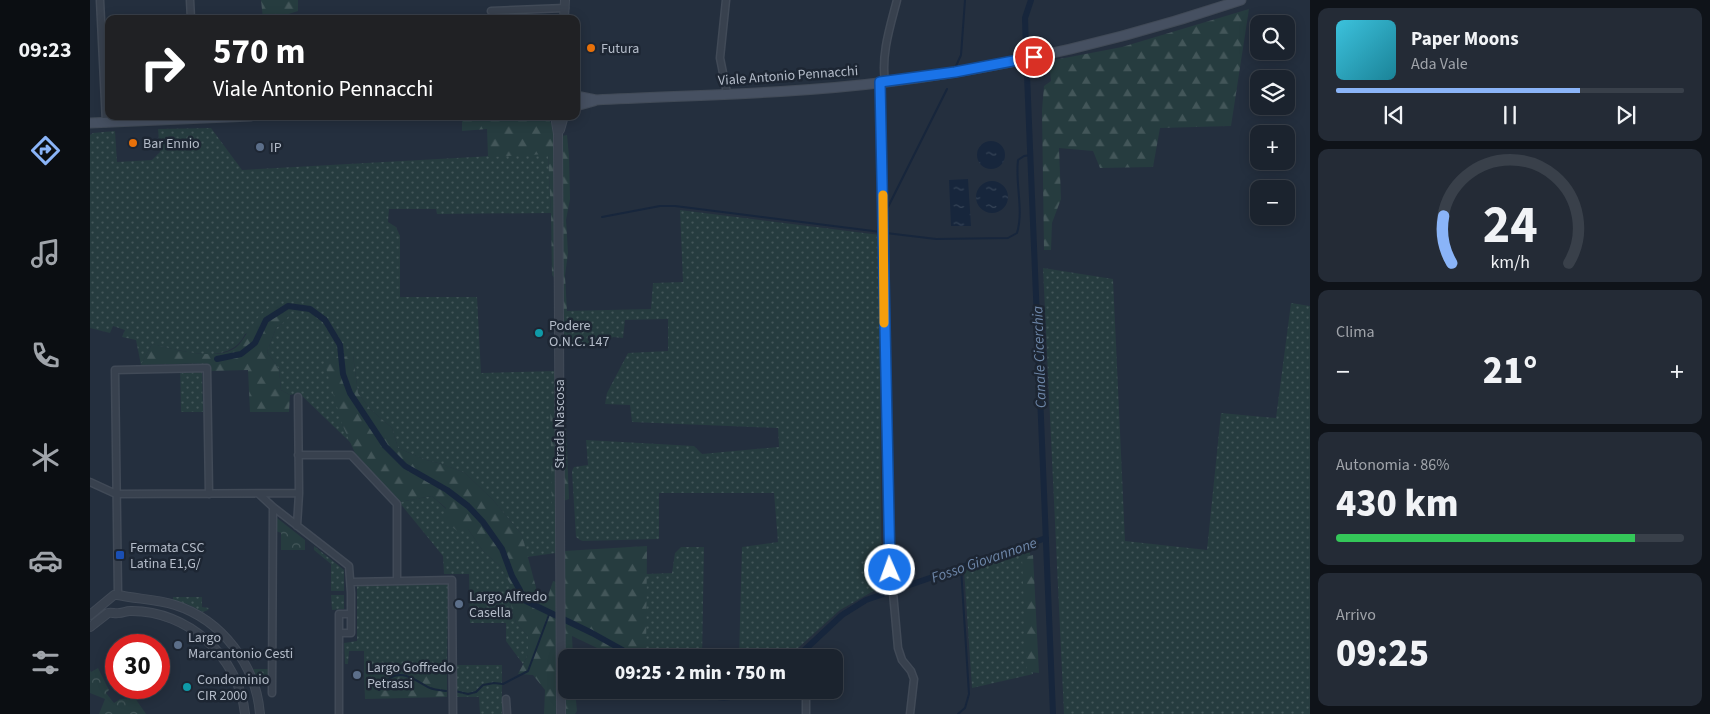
<!DOCTYPE html>
<html lang="it">
<head>
<meta charset="utf-8">
<style>
	body { margin:0; font-family:"Source Sans 3",sans-serif; background:#242b36; color:#f1f3f6; height:100vh; display:flex; flex-direction:column; font-size:19px; white-space:nowrap }
	* { box-sizing:border-box; margin:0 }
	p { font-size:16px; color:#a0a4aa }
	.icon { flex:none; width:28px; height:28px; fill:none; stroke:currentColor; stroke-width:2; stroke-linecap:round; stroke-linejoin:round }
	.map { position:relative; flex:1; overflow:hidden }
	.drawer { display:flex; flex-direction:column; gap:8px; padding:8px; background:#0f1319; width:400px }
	.drawer>* { flex:none }
	.banner { position:absolute; left:15px; top:15px; width:475px; height:105px; border-radius:10px; box-shadow:0 2px 12px #0003,0 0 0 1px #39404a; background:#202124; color:#fff; overflow:hidden }
	.tools { position:absolute; left:1160px; top:15px; display:grid; gap:10px }
	.tools a { display:grid; place-items:center; width:45px; height:45px; border-radius:10px; background:#1b232e; box-shadow:0 2px 12px #0003,0 0 0 1px #39404a; font-size:25px }
	.speed { position:absolute; left:15px; top:634px; display:flex; gap:10px; font-size:25px; font-weight:700; text-align:center }
	.speed>* { display:grid; place-content:center; width:65px; height:65px; border-radius:50%; background:#1b232e; box-shadow:0 2px 12px #0003,0 0 0 1px #39404a; line-height:1 }
	.speed .limit { border:8px solid #d22; background:#fff; color:#111 }
	.pin { position:absolute; display:grid; place-items:center; width:42px; height:42px; color:#fff; margin:-21px; border:2px solid #fff; border-radius:50%; box-shadow:0 1px 5px #0007 }
	.me { position:absolute; width:55px; margin:-28px; rotate:358deg; stroke-linejoin:round; filter:drop-shadow(0 0 4px #0008) }
	.turn { display:flex; align-items:center; gap:18px; height:105px; padding:0 25px; font-size:22px }
	.turn .icon { width:65px; height:65px; stroke-width:2.5 }
	.turn b { display:block; font-size:35px; line-height:42px }
	.big { font-size:38px; font-weight:800; line-height:1.1 }
	.drawer .tile { flex:1; display:flex; flex-direction:column; justify-content:center; gap:8px; min-width:0; padding:0 18px; border-radius:10px; background:#242b36 }
	.drawer .dial { align-items:center; gap:0 }
	.dial svg { height:130px; overflow:visible; fill:none; stroke:#39404a; stroke-width:7; stroke-linecap:round; text-anchor:middle }
	.dial text { fill:#f1f3f6; stroke:none }
	.song { display:flex; align-items:center; gap:15px }
	.cover { width:60px; height:60px; border-radius:8px; background:linear-gradient(135deg,hsl(190 70% 55%),hsl(190 70% 35%)) }
	.played { height:5px; border-radius:2px; background:linear-gradient(90deg,#8ab4f8 70%,#39404a 70%) }
	.keys { display:flex; justify-content:space-around; direction:ltr }
	.heat { display:flex; justify-content:space-between; align-items:center; font-size:28px; direction:ltr }
	.charge { height:8px; border-radius:4px; background:linear-gradient(90deg,#34c759 86%,#39404a 0) }
	.trip { position:absolute; left:468px; top:649px; width:285px; height:50px; border-radius:10px; background:#1b232e; box-shadow:0 2px 12px #0003,0 0 0 1px #39404a; font-weight:800; line-height:50px; text-align:center }
	main { display:flex; flex:1; min-height:0 }
	.dock { display:flex; flex-direction:column; width:90px; justify-content:space-around; align-items:center; background:#0b0e12; color:#a0a4aa }
	.dock .icon { width:35px; height:35px }
	.dock .current { color:#8ab4f8 }
	.dock b { font-size:22px; color:#f1f3f6 }
	.map>svg:first-child { display:block }
	.grass { fill:url(#grass-dots) }
	.forest { fill:url(#forest-firs) }
	.park { fill:url(#park-crowns) }
	.water { fill:url(#water-ripples) }
	.lines { fill:none; stroke-linecap:round; stroke-linejoin:round }
	.stream { stroke:#17263c; stroke-width:2 }
	.canal { stroke:#17263c; stroke-width:6 }
	.minor-casing { stroke:#414a57; stroke-width:9 }
	.tertiary-casing { stroke:#414a57; stroke-width:10 }
	.secondary-casing { stroke:#414a57; stroke-width:11 }
	.minor { stroke:#38414e; stroke-width:6 }
	.tertiary { stroke:#38414e; stroke-width:8 }
	.secondary { stroke:#465061; stroke-width:9 }
	.route-casing { stroke:#114b97; stroke-width:12 }
	.route { stroke:#1a73e8; stroke-width:9 }
	.slow { stroke:#f59e0b; stroke-width:9 }
	.food-dot { fill:#e8710a; stroke:#1d2633; stroke-width:2 }
	.service-dot { fill:#5c6f8a; stroke:#1d2633; stroke-width:2 }
	.culture-dot { fill:#0f9aa8; stroke:#1d2633; stroke-width:2 }
	.transit-dot { fill:#1a4fb4; stroke:#1d2633; stroke-width:2 }
	.labels { text-anchor:middle; stroke-width:5; stroke-linejoin:round; paint-order:stroke }
	.poi-label { font-size:14px; fill:#b4bcc9; stroke:#1d2633; text-anchor:start }
	.street-label { font-size:14px; fill:#b4bcc9; stroke:#1d2633 }
	.water-label { font-size:15px; font-style:italic; fill:#6d86a8; stroke:#1d2633 }
</style>
</head>
<body>
<main>
<nav class="dock">
<b>09:23</b>
<svg class="icon current" aria-label="directions" viewBox="0 0 24 24"><path d="M12 3l9 9-9 9-9-9zM9 14v-3h6M13 9l2 2-2 2"/></svg>
<svg class="icon" aria-label="music" viewBox="0 0 24 24"><path d="M9 18V5l10-2v13"/><circle cx="6" cy="18" r="3"/><circle cx="16" cy="16" r="3"/></svg>
<svg class="icon" aria-label="phone" viewBox="0 0 24 24"><path d="M5 4h4l2 5-3 2q2 4 5 5l2-3 5 2v4C11 20 4 13 5 4z"/></svg>
<svg class="icon" aria-label="climate" viewBox="0 0 24 24"><path d="M12 3v18M4 7l16 10M4 17L20 7"/></svg>
<svg class="icon" aria-label="car" viewBox="0 0 24 24"><path d="M5 17H2v-5l4-1 3-4h7l3 4 3 1v5h-3M9 17h6M6 11h13"/><circle cx="7" cy="17" r="2"/><circle cx="17" cy="17" r="2"/></svg>
<svg class="icon" aria-label="filters" viewBox="0 0 24 24"><path d="M4 7h16M4 17h16"/><circle cx="9" cy="7" r="2"/><circle cx="15" cy="17" r="2"/></svg>
</nav>
<div class="map">
<svg width="1220" height="714" viewBox="0 0 1220 714">
	<defs>
		<pattern id="grass-dots" width="8" height="8" patternUnits="userSpaceOnUse" patternTransform="scale(1.25)"><rect width="8" height="8" fill="#263c3f"/><path d="M2 2h.1M6 6h.1" fill="none" stroke="#435659" stroke-width="1.8" stroke-linecap="round"/></pattern>
		<pattern id="forest-firs" width="22" height="20" patternUnits="userSpaceOnUse" patternTransform="scale(1.25)"><rect width="22" height="20" fill="#263c3f"/><path d="M5 1l3.5 6h-7zM16 11l3.5 6h-7z" fill="#435659"/></pattern>
		<pattern id="park-crowns" width="20" height="18" patternUnits="userSpaceOnUse" patternTransform="scale(1.25)"><rect width="20" height="18" fill="#263c3f"/><path d="M2 6a3 3 0 1 1 6 0M12 15a3 3 0 1 1 6 0" fill="none" stroke="#435659"/></pattern>
		<pattern id="water-ripples" width="26" height="14" patternUnits="userSpaceOnUse" patternTransform="scale(1.25)"><rect width="26" height="14" fill="#17263c"/><path d="M2 4q2-2 4 0t4 0M15 11q2-2 4 0t4 0" fill="none" stroke="#364457"/></pattern>
	</defs>
	<rect width="100%" height="100%" fill="#242f3e"/>
	<path class="grass" d="M121 128 152 170 458 153 461 213 347 214 346 209H299L298 222 306 227 310 236V297H387L391 373 465 371 466 553 437 557 432 535 403 500 375 473 352 464 336 460 308 448 302 428 280 409 268 393 263 355 252 424 262 444 209 393 200 395 191 390 189 369 177 352 186 328 193 323 155 334C139 368 90 350 62 344L51 365 46 340 32 337 35 330 23 326 20 333 0 328V135L3 133 25 131 27 162 62 160 70 152 68 129Z
		M590 210 790 235 791 538 794 585 750 610 698 657H649L652 547 688 542 684 493H569V539L493 541 490 540 486 537 482 471 484 467 498 465 496 440 604 446 612 454 689 447 688 428 542 422 540 405 515 404 517 393 538 353 578 351V319L535 320 533 338 523 337 513 345H473V311L561 309 563 283 593 282Z
		M953 268 1023 279 1035 541 1117 550 1131 413 1186 418 1201 303 1220 306V714H974Z
		M120 363V371H112L113 412H91L90 364Z
		M342 496 378 529 393 551 410 566 421 585V605L426 623 438 636V655L433 664 416 641V623H380L379 574H354L353 556 309 502Z
		M224 546 254 570V591H241V564L224 550Z
		M591 547H614L612 657 556 658V574L582 573 585 553Z
		M940 550 943 674 882 688 874 570Z
		M358 584 357 671 337 673 324 662 307 668 289 667 274 673V651H259L258 664H255L254 643 267 641V586Z
		M241 595H254V609L242 610Z
		M83 597H112V607L119 608 118 610 113 612 97 604 83 600Z
		M366 665H412V714H390L389 697H366Z
		M163 669H179L178 678 176 680 167 681Z"/>
	<path class="forest" d="M171 0H208V11L183 19H173Z
		M1159 9 1141 126 1070 128 1063 167 1010 168 1003 151 969 148 971 199 962 223 961 250H954L952 110 954 86 961 81 959 61 1032 47Z
		M372 116H456L461 123 466 127 467 137 477 135 479 156 480 199 476 220 478 253 475 276 477 311H473L472 288 462 275 461 213 458 154 398 157 397 129 372 131Z
		M188 304 201 313 193 323 186 328 177 352 189 369 191 390 200 395 199 412H160L158 370 120 371 119 363 51 365 62 344C84 349 136 365 151 342 161 328 169 310 188 304Z
		M263 355 268 393 280 409 302 428 308 448 336 460 352 464 375 473 403 500 432 535 448 595 458 596 463 581 474 584V551L557 546 556 657H526L482 636 483 657 476 658V690H485L487 711 485 714H454L455 690 443 675 428 674 438 655V636L426 623 421 605V585L410 566 393 551 378 529 367 531 356 522V508L342 496 309 502 265 453 252 424 234 361Z
		M475 400 479 499 462 505 460 401Z
		M943 555 949 673 937 672 932 558Z
		M324 662 337 673 357 671V697L275 699 274 673 289 667 307 668Z"/>
	<path class="park" d="M187 518 215 540V550H191V533L186 531Z
		M8 668 19 690 16 693 24 703 30 699 45 698 56 714H9L15 699 0 693V670L1 672Z"/>
	<path class="water" d="M887 155a14 14 0 1 1 28 0a14 14 0 1 1-28 0Z
		M878 179 881 226H861L859 180Z
		M886 197a16 16 0 1 1 32 0a16 16 0 1 1-32 0Z"/>
	<g class="lines">
		<path class="stream" d="M866 66 871 55 875 0
			M798 207 857 89
			M512 217 570 206H585L791 232
			M796 233 846 239 918 238 927 233C934 210 925 184 928 160L934 156 941 155
			M289 690C293 686 296 681 300 678 314 669 329 683 340 688 345 690 351 690 356 691
			M365 691 378 694 386 692 393 685 404 683 413 684 438 671 460 612
			M868 714 875 708 879 694 871 568"/>
		<path class="canal" d="M941 0 935 18 936 50 963 714
			M127 359 151 354 165 343 176 320 198 306 220 309 235 320 250 345 253 374 260 393 295 446 315 466 357 490 378 506 393 522 412 549 422 576 436 601 502 633 547 658
			M706 658 752 615 776 600 956 538
			M606 690C628 700 640 700 662 690"/>
		<defs>
			<path id="minor" d="M10 0 16 123
				M100 0 101 19
				M636 0 630 58 637 93
				M401 11 475 8
				M795 82C791 54 800 27 807 0
				M790 83 800 559 808 648 812 660 821 671 824 679 820 714
				M208 455H261L307 504V581
				M0 482 26 494 209 493
				M169 494 183 507 259 566 261 593V633H249V614H261
				M207 526 209 493 208 397
				M261 582 362 580 363 714
				M28 595 25 370 117 368 119 494
				M182 693 183 507
				M416 699 417 714
				M249 714V633
				M716 714V690"/>
			<path id="tertiary" d="M474 19 475 0
				M465 116 468 134 471 714
				M470 130 474 116
				M0 615 24 595H28C46 599 66 599 85 605 132 620 166 665 170 714
				M0 627 18 613C22 612 25 614 29 613 33 613 36 611 40 611 98 610 149 657 155 714"/>
			<path id="secondary" d="M486 96 506 100C603 95 701 94 797 82 918 67 1036 39 1151 0
				M486 106 504 101
				M0 123 161 116"/>
		</defs>
		<use href="#minor" class="minor-casing"/>
		<use href="#tertiary" class="tertiary-casing"/>
		<use href="#secondary" class="secondary-casing"/>
		<use href="#minor" class="minor"/>
		<use href="#tertiary" class="tertiary"/>
		<use href="#secondary" class="secondary"/>
	</g>
	<g class="lines">
		<defs>
			<path id="route" d="M800 570 790 82 865 72 944 57"/>
		</defs>
		<use href="#route" class="route-casing"/>
		<use href="#route" class="route"/>
		<path class="slow" d="M793 195 794 323"/>
	</g>
	<g class="food-dot">
		<circle cx="501" cy="48" r="5"/>
		<circle cx="43" cy="143" r="5"/>
	</g>
	<g class="service-dot">
		<circle cx="170" cy="147" r="5"/>
		<circle cx="369" cy="604" r="5"/>
		<circle cx="88" cy="645" r="5"/>
		<circle cx="267" cy="675" r="5"/>
	</g>
	<g class="culture-dot">
		<circle cx="449" cy="333" r="5"/>
		<circle cx="97" cy="687" r="5"/>
	</g>
	<rect class="transit-dot" x="25" y="550" width="10" height="10" rx="2.5"/>
	<g class="labels">
		<g class="poi-label">
			<text x="511" y="53">Futura</text>
			<text x="53" y="148">Bar Ennio</text>
			<text x="180" y="152">IP</text>
			<text x="459" y="330">Podere<tspan x="459" dy="16">O.N.C. 147</tspan></text>
			<text x="40" y="552">Fermata CSC<tspan x="40" dy="16">Latina E1,G/</tspan></text>
			<text x="379" y="601">Largo Alfredo<tspan x="379" dy="16">Casella</tspan></text>
			<text x="98" y="642">Largo<tspan x="98" dy="16">Marcantonio Cesti</tspan></text>
			<text x="277" y="672">Largo Goffredo<tspan x="277" dy="16">Petrassi</tspan></text>
			<text x="107" y="684">Condominio<tspan x="107" dy="16">CIR 2000</tspan></text>
		</g>
		<g class="street-label">
			<text transform="translate(698 75) rotate(-4)" y="5">Viale Antonio Pennacchi</text>
			<text transform="translate(469 424) rotate(-90)" y="5">Strada Nascosa</text>
		</g>
		<g class="water-label">
			<text transform="translate(949 357) rotate(-92)" y="5">Canale Cicerchia</text>
			<text transform="translate(894 560) rotate(-19)" y="5">Fosso Giovannone</text>
		</g>
	</g>
</svg>
<div class="tools">
<a><svg class="icon" aria-label="search" viewBox="0 0 24 24"><circle cx="10" cy="10" r="6"/><path d="M15 15l6 6"/></svg></a>
<a><svg class="icon" aria-label="layers" viewBox="0 0 24 24"><path d="M12 4l9 5-9 5-9-5zM3 14l9 5 9-5"/></svg></a>
<a>+</a>
<a>−</a>
</div>
<div class="speed"><div class="limit">30</div></div>
<div class="pin" style="left:944px;top:57px;background:#d93025"><svg class="icon" aria-label="arrive" viewBox="0 0 24 24"><path d="M6 21V4h12l-3 4 3 4H6"/></svg></div>
<svg class="me" style="left:800px;top:570px" viewBox="-20 -20 40 40"><circle r="17" fill="#1a73e8" stroke="#fff" stroke-width="3"/><path d="M0-11L8 9 0 5-8 9z" fill="#fff"/></svg>
<div class="trip">09:25 · 2 min · 750 m</div>
<div class="banner">
<div class="turn"><svg class="icon" aria-label="right" viewBox="0 0 24 24"><path d="M7 20v-9h11M14 6l5 5-5 5"/></svg><div><b>570 m</b>Viale Antonio Pennacchi</div></div>
</div>
</div>
<section class="drawer">
<div class="tile">
<div class="song"><i class="cover"></i><div><b>Paper Moons</b><p>Ada Vale</p></div></div>
<div class="played"></div>
<div class="keys"><svg class="icon" aria-label="previous" viewBox="0 0 24 24"><path d="M18 5L8 12l10 7zM5 5v14"/></svg><svg class="icon" aria-label="pause" viewBox="0 0 24 24"><path d="M8 5v14M16 5v14"/></svg><svg class="icon" aria-label="next" viewBox="0 0 24 24"><path d="M6 5l10 7-10 7zM19 5v14"/></svg></div>
</div>
<div class="tile dial"><svg viewBox="0 0 100 80">
<path d="M14 69A42 42 0 1 1 86 69"/>
<path d="M14 69A42 42 0 0 1 9 40" stroke="#8ab4f8"/>
<text x="50" y="56" font-size="32" font-weight="700">24</text>
<text x="50" y="72" font-size="11">km/h</text>
</svg></div>
<div class="tile"><p>Clima</p>
<div class="heat"><a>−</a><b class="big">21°</b><a>+</a></div>
</div>
<div class="tile"><p>Autonomia · 86%</p><b class="big">430 km</b><div class="charge"></div></div>
<div class="tile"><p>Arrivo</p><b class="big">09:25</b></div>
</section>
</main>
</body>
</html>
